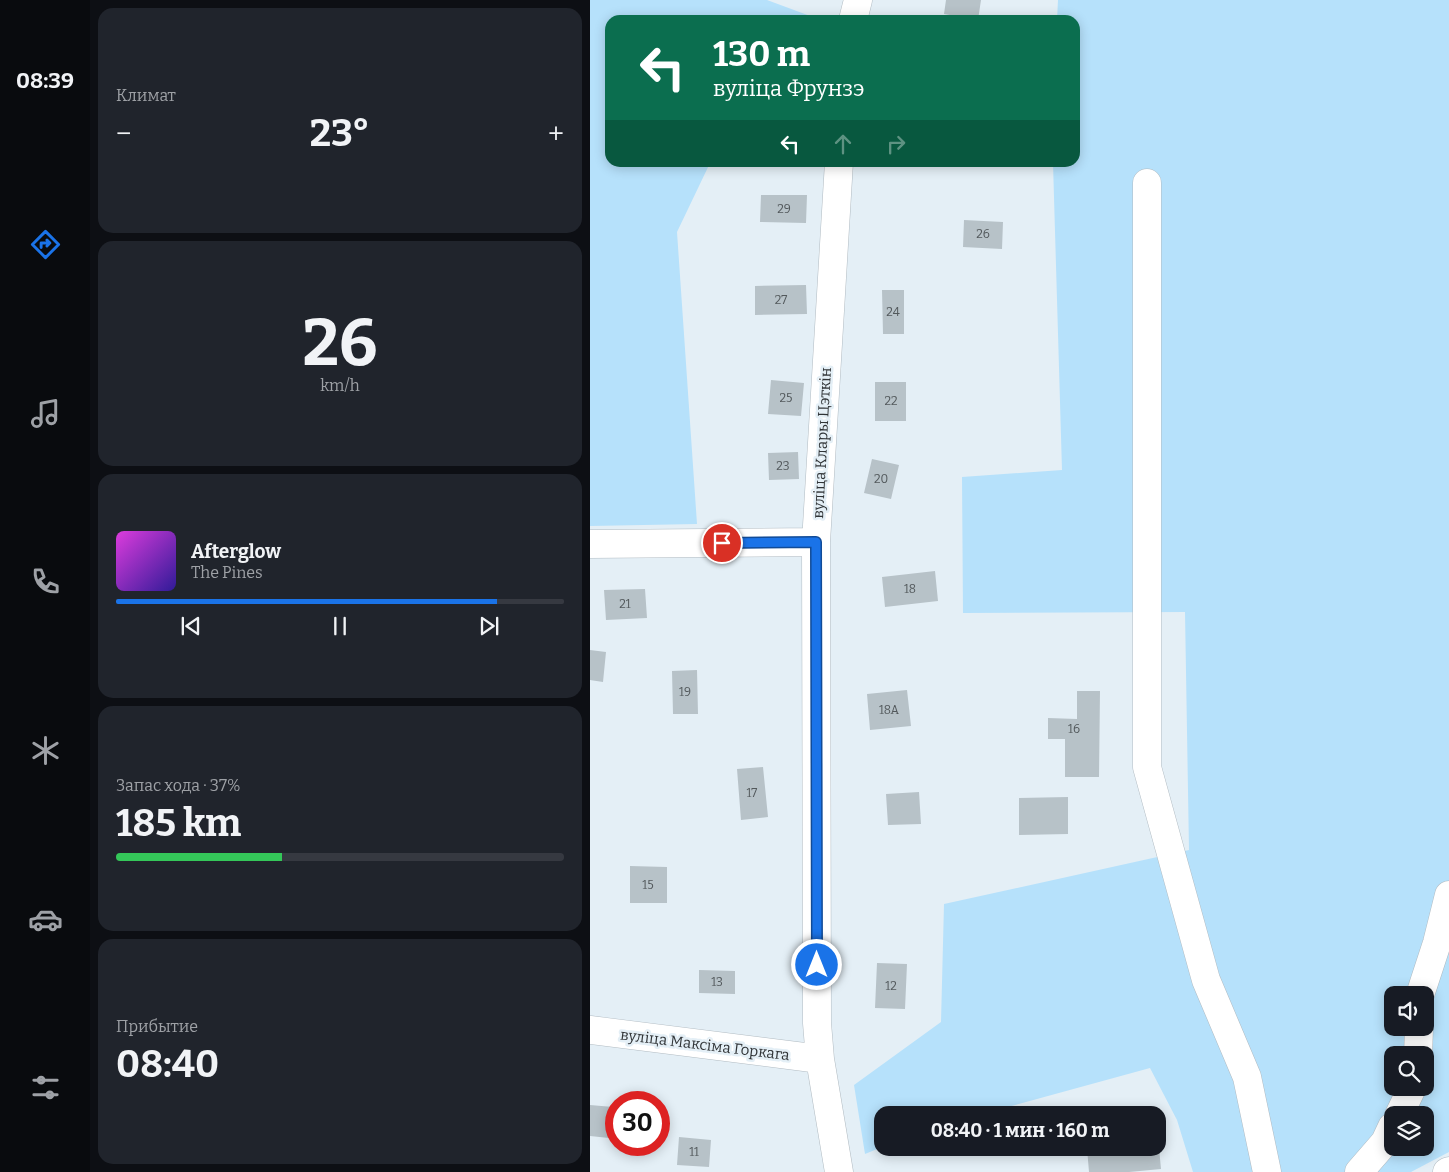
<!DOCTYPE html>
<html lang="ru">
<head>
<meta charset="utf-8">
<style>
	body { margin:0; font-family:Bitter,serif; background:#20242c; color:#f1f3f6; height:100vh; display:flex; flex-direction:column; font-size:19px; white-space:nowrap }
	* { box-sizing:border-box; margin:0 }
	p { font-size:16px; color:#9ea1a6 }
	.icon { flex:none; width:28px; height:28px; fill:none; stroke:currentColor; stroke-width:2; stroke-linecap:round; stroke-linejoin:round }
	.map { position:relative; flex:1; overflow:hidden }
	.details { display:flex; flex-direction:column; gap:8px; padding:8px; background:#0d0f14; width:500px }
	.details>* { flex:none }
	.top-card { position:absolute; left:15px; top:15px; width:475px; height:152px; border-radius:15px; box-shadow:0 2px 12px #0003; background:#0b6e4f; color:#fff; overflow:hidden }
	.controls { position:absolute; left:794px; top:986px; display:grid; gap:10px }
	.controls a { display:grid; place-items:center; width:50px; height:50px; border-radius:10px; background:#171b24; box-shadow:0 2px 12px #0003; font-size:25px }
	.speed { position:absolute; left:15px; top:1091px; display:flex; gap:10px; font-size:25px; font-weight:700; text-align:center }
	.speed>* { display:grid; place-content:center; width:65px; height:65px; border-radius:50%; background:#171b24; box-shadow:0 2px 12px #0003; line-height:1 }
	.speed .limit { border:8px solid #d22; background:#fff; color:#111 }
	.pin { position:absolute; display:grid; place-items:center; width:42px; height:42px; color:#fff; margin:-21px; border:2px solid #fff; border-radius:50%; box-shadow:0 1px 5px #0007 }
	.me { position:absolute; width:55px; margin:-28px; rotate:0deg; stroke-linejoin:round; filter:drop-shadow(0 0 4px #0008) }
	.turn { display:flex; align-items:center; gap:18px; height:105px; padding:0 25px; font-size:22px }
	.turn .icon { width:65px; height:65px; stroke-width:2.5 }
	.turn b { display:block; font-size:35px; line-height:42px }
	.lanes { display:flex; align-items:center; height:48px; padding:0 25px; background:#0003; justify-content:center; gap:25px; direction:ltr }
	.lanes .off { opacity:.35 }
	.big { font-size:38px; font-weight:700; line-height:1.1 }
	.details .widget { flex:1; display:flex; flex-direction:column; justify-content:center; gap:8px; min-width:0; padding:0 18px; border-radius:15px; background:#20242c }
	.details .dial { align-items:center; gap:0 }
	.dial b { font-size:65px; line-height:1 }
	.song { display:flex; align-items:center; gap:15px }
	.cover { width:60px; height:60px; border-radius:8px; background:linear-gradient(135deg,hsl(300 70% 55%),hsl(250 70% 35%)) }
	.played { height:5px; border-radius:2px; background:linear-gradient(90deg,#1a73e8 85%,#363941 85%) }
	.keys { display:flex; justify-content:space-around; direction:ltr }
	.heat { display:flex; justify-content:space-between; align-items:center; font-size:28px; direction:ltr }
	.charge { height:8px; border-radius:4px; background:linear-gradient(90deg,#34c759 37%,#363941 0) }
	.trip { position:absolute; left:284px; top:1106px; width:292px; height:50px; border-radius:15px; background:#171b24; box-shadow:0 2px 12px #0003; font-weight:700; line-height:50px; text-align:center }
	main { display:flex; flex:1; min-height:0 }
	.tabs { display:flex; flex-direction:column; width:90px; justify-content:space-around; align-items:center; background:#090b0e; color:#9ea1a6 }
	.tabs .icon { width:35px; height:35px }
	.tabs .current { color:#1a73e8 }
	.tabs b { font-size:22px; color:#f1f3f6 }
	.map>svg:first-child { display:block }
	.green { fill:#b6e1fb; fill-rule:evenodd }
	.building { fill:#b7c2c8 }
	.lines { fill:none; stroke-linecap:round; stroke-linejoin:round }
	.minor-casing { stroke:#b1bbc2; stroke-width:29 }
	.minor { stroke:#fff; stroke-width:28 }
	.route-casing { stroke:#114b97; stroke-width:12 }
	.route { stroke:#1a73e8; stroke-width:9 }
	.labels { text-anchor:middle; stroke-width:5; stroke-linejoin:round; paint-order:stroke }
	.number-label { font-size:12px; fill:#52585b }
	.street-label { font-size:15px; fill:#303437; stroke:#e4eff6 }
</style>
</head>
<body>
<main>
<nav class="tabs">
<b>08:39</b>
<svg class="icon current" aria-label="directions" viewBox="0 0 24 24"><path d="M12 3l9 9-9 9-9-9zM9 14v-3h6M13 9l2 2-2 2"/></svg>
<svg class="icon" aria-label="music" viewBox="0 0 24 24"><path d="M9 18V5l10-2v13"/><circle cx="6" cy="18" r="3"/><circle cx="16" cy="16" r="3"/></svg>
<svg class="icon" aria-label="phone" viewBox="0 0 24 24"><path d="M5 4h4l2 5-3 2q2 4 5 5l2-3 5 2v4C11 20 4 13 5 4z"/></svg>
<svg class="icon" aria-label="climate" viewBox="0 0 24 24"><path d="M12 3v18M4 7l16 10M4 17L20 7"/></svg>
<svg class="icon" aria-label="car" viewBox="0 0 24 24"><path d="M5 17H2v-5l4-1 3-4h7l3 4 3 1v5h-3M9 17h6M6 11h13"/><circle cx="7" cy="17" r="2"/><circle cx="17" cy="17" r="2"/></svg>
<svg class="icon" aria-label="filters" viewBox="0 0 24 24"><path d="M4 7h16M4 17h16"/><circle cx="9" cy="7" r="2"/><circle cx="15" cy="17" r="2"/></svg>
</nav>
<section class="details">
<div class="widget"><p>Климат</p>
<div class="heat"><a>−</a><b class="big">23°</b><a>+</a></div>
</div>
<div class="widget dial"><b>26</b><p>km/h</p></div>
<div class="widget">
<div class="song"><i class="cover"></i><div><b>Afterglow</b><p>The Pines</p></div></div>
<div class="played"></div>
<div class="keys"><svg class="icon" aria-label="previous" viewBox="0 0 24 24"><path d="M18 5L8 12l10 7zM5 5v14"/></svg><svg class="icon" aria-label="pause" viewBox="0 0 24 24"><path d="M8 5v14M16 5v14"/></svg><svg class="icon" aria-label="next" viewBox="0 0 24 24"><path d="M6 5l10 7-10 7zM19 5v14"/></svg></div>
</div>
<div class="widget"><p>Запас хода · 37%</p><b class="big">185 km</b><div class="charge"></div></div>
<div class="widget"><p>Прибытие</p><b class="big">08:40</b></div>
</section>
<div class="map">
<svg width="859" height="1172" viewBox="0 0 859 1172">
	<rect width="100%" height="100%" fill="#e4eff6"/>
	<path class="green" d="M0 0H177L231 20H20V162L120 163 87 232 107 524 0 526Z
		M468 0H859V1152L821 1172H603L587 1120 560 1068 389 1115H292V1147L275 1154 264 1085 351 1022 354 904 599 850 595 612 373 613 372 477 472 470 463 163 485 162V20H467ZM802 995H835V1028H802ZM802 1055H835V1088H802ZM802 1115H835V1148H802Z"/>
	<path class="building" d="M356 0H391L388 20 354 14Z
		M171 195H217L216 223 170 222Z
		M374 220 413 222 412 249 373 247Z
		M216 285 217 314 165 315V286Z
		M292 290H314V334H293Z
		M181 380 214 383 211 416 178 414Z
		M285 382H316V421H285Z
		M208 452 209 479 179 480 178 453Z
		M282 459 309 465 301 499 274 493Z
		M345 571 348 601 295 607 292 577Z
		M55 589 57 618 16 620 14 590Z
		M0 650 16 652 13 682 0 680Z
		M107 670 108 714H83L82 671Z
		M317 690 321 726 280 730 277 694Z
		M487 691H510L509 777H475V739H458V718L487 719Z
		M173 767 178 817 151 820 147 769Z
		M329 792 331 824 298 825 296 794Z
		M478 797V834L429 835V798Z
		M40 866 77 867V903H40Z
		M287 963 317 964 315 1009 285 1008Z
		M109 970 145 971V994L109 993Z
		M0 1105 23 1107 19 1138 0 1136Z
		M89 1137 121 1140 119 1167 87 1165Z
		M497 1148H569L571 1169 539 1172H499Z"/>
	<g class="lines">
		<defs>
			<path id="minor" d="M263 20 268 0
				M249 162 226 542 227 1023 230 1059 249 1172
				M557 183V767L616 980 657 1077 677 1172
				M0 544 226 542
				M830 995 847 943 859 895
				M0 1030 230 1059
				M828 1055 829 1028
				M809 1115 822 1088
				M769 1172 795 1142 802 1127
				M857 1172 859 1171"/>
		</defs>
		<use href="#minor" class="minor-casing"/>
		<use href="#minor" class="minor"/>
	</g>
	<g class="lines">
		<defs>
			<path id="route" d="M132 543 226 542 227 965"/>
		</defs>
		<use href="#route" class="route-casing"/>
		<use href="#route" class="route"/>
	</g>
	<g class="labels">
		<g class="number-label">
			<text x="194" y="213">29</text>
			<text x="393" y="238">26</text>
			<text x="191" y="304">27</text>
			<text x="303" y="316">24</text>
			<text x="196" y="402">25</text>
			<text x="301" y="405">22</text>
			<text x="193" y="470">23</text>
			<text x="291" y="483">20</text>
			<text x="320" y="593">18</text>
			<text x="35" y="608">21</text>
			<text x="95" y="696">19</text>
			<text x="299" y="714">18А</text>
			<text x="484" y="733">16</text>
			<text x="162" y="797">17</text>
			<text x="58" y="889">15</text>
			<text x="127" y="986">13</text>
			<text x="301" y="990">12</text>
			<text x="104" y="1156">11</text>
		</g>
		<g class="street-label">
			<text transform="translate(232 443) rotate(-87)" y="5">вуліца Клары Цэткін</text>
			<text transform="translate(115 1045) rotate(7)" y="5">вуліца Максіма Горкага</text>
		</g>
	</g>
</svg>
<div class="controls">
<a><svg class="icon" aria-label="sound" viewBox="0 0 24 24"><path d="M4 9h4l5-4v14l-5-4H4zM17 9q2 3 0 6"/></svg></a>
<a><svg class="icon" aria-label="search" viewBox="0 0 24 24"><circle cx="10" cy="10" r="6"/><path d="M15 15l6 6"/></svg></a>
<a><svg class="icon" aria-label="layers" viewBox="0 0 24 24"><path d="M12 4l9 5-9 5-9-5zM3 14l9 5 9-5"/></svg></a>
</div>
<div class="speed"><div class="limit">30</div></div>
<div class="pin" style="left:132px;top:543px;background:#d93025"><svg class="icon" aria-label="arrive" viewBox="0 0 24 24"><path d="M6 21V4h12l-3 4 3 4H6"/></svg></div>
<svg class="me" style="left:227px;top:965px" viewBox="-20 -20 40 40"><circle r="17" fill="#1a73e8" stroke="#fff" stroke-width="3"/><path d="M0-11L8 9 0 5-8 9z" fill="#fff"/></svg>
<div class="trip">08:40 · 1 мин · 160 m</div>
<div class="top-card">
<div class="turn"><svg class="icon" aria-label="left" viewBox="0 0 24 24"><path d="M17 20v-9H6M10 6l-5 5 5 5"/></svg><div><b>130 m</b>вуліца Фрунзэ</div></div>
<div class="lanes"><svg class="icon" aria-label="left" viewBox="0 0 24 24"><path d="M17 20v-9H6M10 6l-5 5 5 5"/></svg><svg class="icon off" aria-label="ahead" viewBox="0 0 24 24"><path d="M12 20V5M6 11l6-6 6 6"/></svg><svg class="icon off" aria-label="right" viewBox="0 0 24 24"><path d="M7 20v-9h11M14 6l5 5-5 5"/></svg></div>
</div>
</div>
</main>
</body>
</html>
